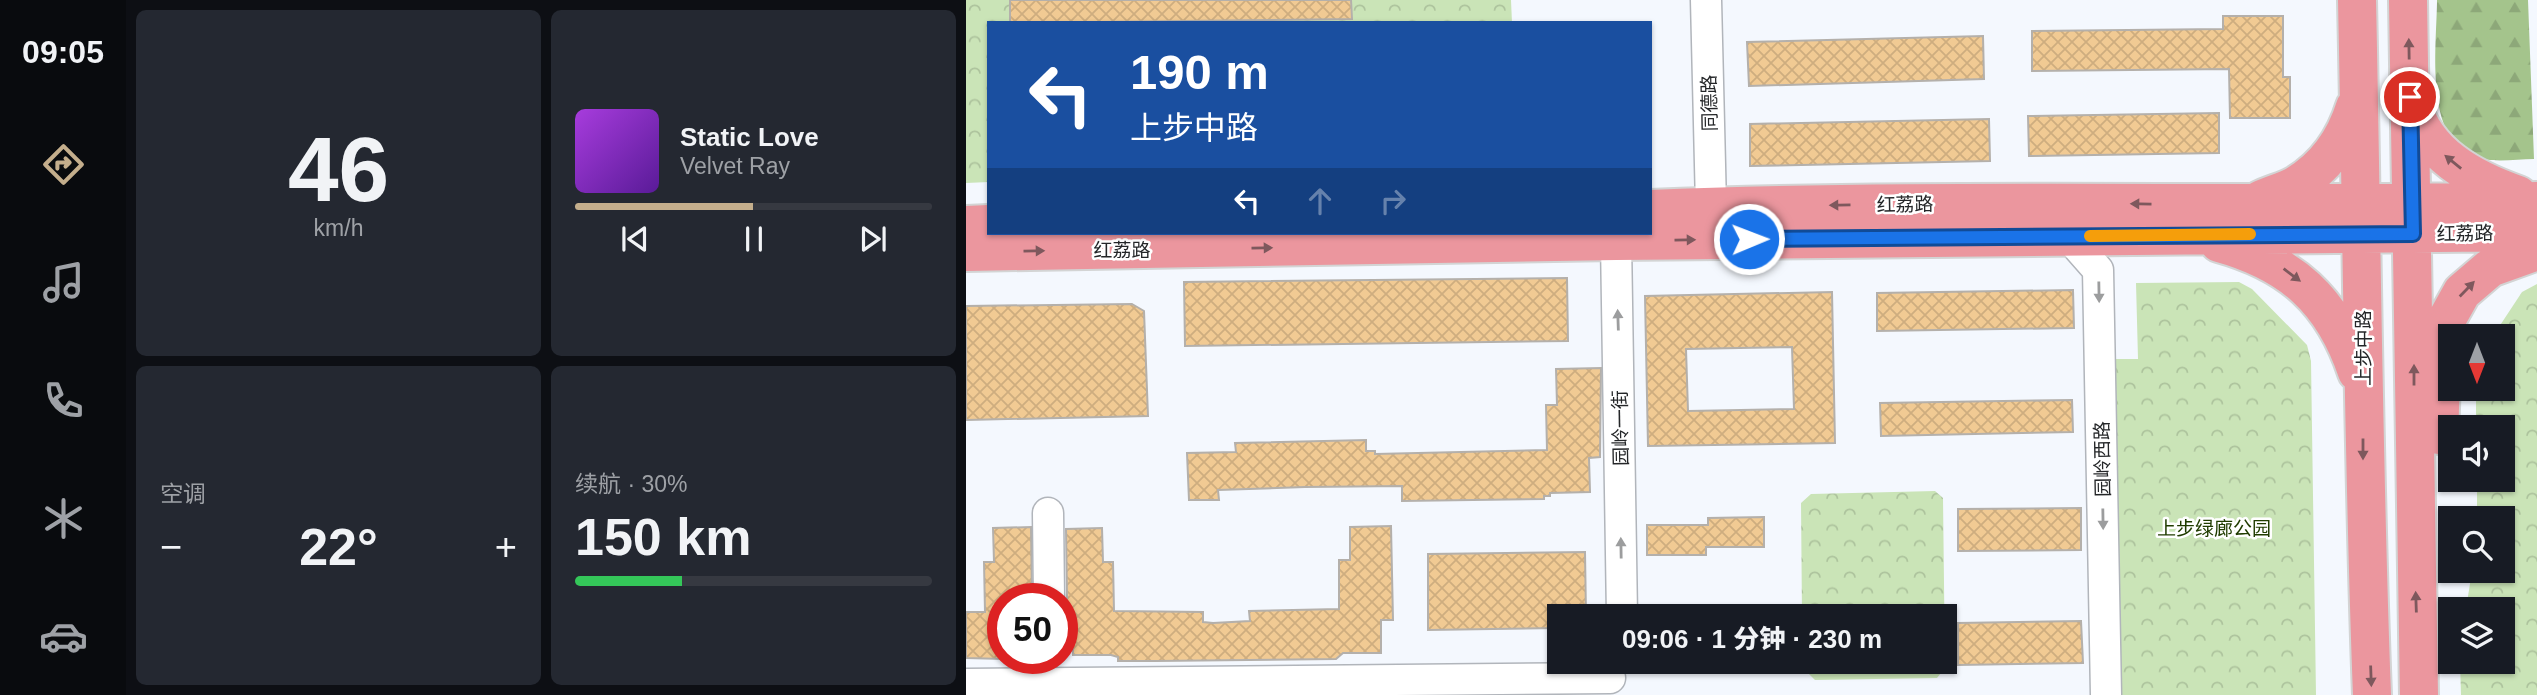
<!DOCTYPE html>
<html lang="zh">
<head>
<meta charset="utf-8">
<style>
	body { margin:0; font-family:Helvetica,"Noto Sans SC",sans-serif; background:#242831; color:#f1f3f6; height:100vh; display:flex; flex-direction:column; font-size:26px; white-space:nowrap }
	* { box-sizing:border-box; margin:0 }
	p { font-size:23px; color:#9ea1a6 }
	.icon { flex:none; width:38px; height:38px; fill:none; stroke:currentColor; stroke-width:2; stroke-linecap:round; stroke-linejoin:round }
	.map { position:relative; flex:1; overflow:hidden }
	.sheet { display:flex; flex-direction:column; gap:10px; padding:10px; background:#0d0f14; width:840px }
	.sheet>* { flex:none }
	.hud { position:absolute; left:21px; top:21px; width:665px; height:214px; border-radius:0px; box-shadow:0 2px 5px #0004; background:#1a4fa0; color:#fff; overflow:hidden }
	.needle { width:46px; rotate:180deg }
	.fabs { position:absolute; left:1472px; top:324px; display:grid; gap:14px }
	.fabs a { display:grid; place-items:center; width:77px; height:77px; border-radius:0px; background:#171b24; box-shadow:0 2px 5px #0004; font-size:35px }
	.speed { position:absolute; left:21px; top:583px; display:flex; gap:14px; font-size:35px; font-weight:700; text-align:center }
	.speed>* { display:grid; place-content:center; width:91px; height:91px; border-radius:50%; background:#171b24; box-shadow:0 2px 5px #0004; line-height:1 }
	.speed .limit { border:10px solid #d22; background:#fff; color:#111 }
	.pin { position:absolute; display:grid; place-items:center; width:60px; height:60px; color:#fff; margin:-30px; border:4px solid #fff; border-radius:50%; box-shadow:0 2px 7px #0007 }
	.me { position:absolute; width:77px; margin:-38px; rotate:89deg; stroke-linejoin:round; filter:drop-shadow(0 0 5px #0008) }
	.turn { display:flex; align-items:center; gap:24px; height:147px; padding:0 28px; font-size:32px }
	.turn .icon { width:91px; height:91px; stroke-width:2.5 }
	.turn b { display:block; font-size:49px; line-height:60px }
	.lanes { display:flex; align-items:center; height:66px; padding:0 28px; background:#0003; justify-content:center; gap:35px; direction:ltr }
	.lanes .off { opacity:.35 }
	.big { font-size:52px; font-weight:800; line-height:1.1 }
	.sheet .card { flex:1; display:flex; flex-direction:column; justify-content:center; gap:10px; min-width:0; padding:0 24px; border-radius:10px; background:#242831 }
	.sheet .dial { align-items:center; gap:0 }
	.dial b { font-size:91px; line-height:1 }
	.song { display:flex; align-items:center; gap:21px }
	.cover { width:84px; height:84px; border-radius:10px; background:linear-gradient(135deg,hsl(280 70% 55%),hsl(270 70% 35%)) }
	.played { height:7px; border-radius:4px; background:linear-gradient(90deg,#c4ae8c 50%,#363941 50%) }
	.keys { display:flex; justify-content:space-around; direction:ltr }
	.heat { display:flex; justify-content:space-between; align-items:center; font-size:38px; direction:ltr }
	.charge { height:10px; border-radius:5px; background:linear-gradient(90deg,#34c759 30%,#363941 0) }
	.sheet .tiles { flex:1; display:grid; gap:10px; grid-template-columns:repeat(2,1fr) }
	.trip { position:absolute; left:581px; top:604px; width:410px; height:70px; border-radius:0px; background:#171b24; box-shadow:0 2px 5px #0004; font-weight:800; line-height:70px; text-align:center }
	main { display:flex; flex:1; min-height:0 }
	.menu { display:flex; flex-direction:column; width:126px; justify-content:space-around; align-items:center; background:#090b0e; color:#9ea1a6 }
	.menu .icon { width:49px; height:49px }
	.menu .on { color:#c4ae8c }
	.menu b { font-size:32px; color:#f1f3f6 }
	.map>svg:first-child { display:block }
	.forest { fill:url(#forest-firs) }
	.park { fill:url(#park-crowns) }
	.building { fill:url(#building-cross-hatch); stroke:#b4b0ab; stroke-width:2; fill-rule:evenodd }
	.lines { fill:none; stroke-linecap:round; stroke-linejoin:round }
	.minor-casing { stroke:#b1b5bb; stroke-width:33 }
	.major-casing { stroke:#d3d4d4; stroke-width:42 }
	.minor { stroke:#fff; stroke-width:30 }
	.major { stroke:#eb969e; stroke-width:38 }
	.oneway { fill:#7e585d }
	.oneway2 { fill:#9c9d9e }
	.route-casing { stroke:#114b97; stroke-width:18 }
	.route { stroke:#1a73e8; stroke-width:12 }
	.slow { stroke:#f59e0b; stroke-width:12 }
	.labels { text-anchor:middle; stroke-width:5; stroke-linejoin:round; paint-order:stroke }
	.street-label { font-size:19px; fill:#242628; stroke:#fff }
	.park-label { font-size:19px; fill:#203c00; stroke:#fff }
</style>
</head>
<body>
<main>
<nav class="menu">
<b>09:05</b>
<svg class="icon on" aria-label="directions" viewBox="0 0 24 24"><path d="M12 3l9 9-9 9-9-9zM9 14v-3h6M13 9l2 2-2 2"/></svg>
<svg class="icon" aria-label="music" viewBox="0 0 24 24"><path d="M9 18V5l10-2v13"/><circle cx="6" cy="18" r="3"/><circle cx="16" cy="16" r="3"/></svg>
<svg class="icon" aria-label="phone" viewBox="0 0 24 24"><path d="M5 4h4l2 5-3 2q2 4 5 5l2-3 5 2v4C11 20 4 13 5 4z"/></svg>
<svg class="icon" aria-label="climate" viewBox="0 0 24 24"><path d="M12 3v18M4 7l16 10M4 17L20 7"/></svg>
<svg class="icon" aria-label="car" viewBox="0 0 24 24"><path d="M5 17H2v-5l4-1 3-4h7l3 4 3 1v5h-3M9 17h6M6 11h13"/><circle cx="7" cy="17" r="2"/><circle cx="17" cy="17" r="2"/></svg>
</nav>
<section class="sheet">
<div class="tiles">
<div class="card dial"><b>46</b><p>km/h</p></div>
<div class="card">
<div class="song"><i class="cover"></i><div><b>Static Love</b><p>Velvet Ray</p></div></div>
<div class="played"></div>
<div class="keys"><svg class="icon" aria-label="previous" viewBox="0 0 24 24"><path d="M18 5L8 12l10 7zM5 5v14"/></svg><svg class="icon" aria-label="pause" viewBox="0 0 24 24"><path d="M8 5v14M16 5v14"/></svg><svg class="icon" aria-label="next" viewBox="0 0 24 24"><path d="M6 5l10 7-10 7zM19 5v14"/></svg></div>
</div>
<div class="card"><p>空调</p>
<div class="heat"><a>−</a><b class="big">22°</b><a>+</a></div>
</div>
<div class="card"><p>续航 · 30%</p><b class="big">150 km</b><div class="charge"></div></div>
</div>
</section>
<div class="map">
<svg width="1571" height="695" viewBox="0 0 1571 695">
	<defs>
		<pattern id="forest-firs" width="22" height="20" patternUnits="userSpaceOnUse" patternTransform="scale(1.75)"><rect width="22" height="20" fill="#a4c48c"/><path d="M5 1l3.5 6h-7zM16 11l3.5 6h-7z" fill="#8da879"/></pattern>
		<pattern id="park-crowns" width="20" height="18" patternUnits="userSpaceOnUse" patternTransform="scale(1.75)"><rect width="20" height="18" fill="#cae4b7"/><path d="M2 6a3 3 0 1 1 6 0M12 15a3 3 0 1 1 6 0" fill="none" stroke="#adc39d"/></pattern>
		<pattern id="building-cross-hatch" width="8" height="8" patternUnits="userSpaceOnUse" patternTransform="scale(1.75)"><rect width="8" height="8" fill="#f1ca93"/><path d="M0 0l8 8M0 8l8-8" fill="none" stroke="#cead7f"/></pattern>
	</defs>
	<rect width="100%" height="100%" fill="#f4f8fe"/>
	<path class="forest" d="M1471 0H1562L1568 159C1548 159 1523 164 1504 155 1458 134 1471 42 1471 0Z"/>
	<path class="park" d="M0 0H545L546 23H23V182L0 183Z
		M1273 282 1286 289 1341 345 1345 361 1350 695H1150L1145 359H1172L1170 283Z
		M1571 284V695H1495L1494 662H1536V609H1500L1506 571 1536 570V518H1511V480H1536V427H1510V389L1536 388V336H1527L1556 292Z
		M969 491 977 498 979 668 971 678 849 680 837 668V662H978V616H836L835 503 845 494Z"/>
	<path class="building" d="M44 0H385L386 19 44 23Z
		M1257 16H1317V77H1324V118H1264L1263 69 1066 71V31L1257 29Z
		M1017 36 1018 79 783 86 781 42Z
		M1253 113V153L1063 156 1062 116Z
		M1023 119 1024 161 784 166V124Z
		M601 278 602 341 219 346 218 282Z
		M1107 290 1108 328 911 331V293Z
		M866 292 869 443 682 446 679 296ZM826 347 828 409 722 411 720 349Z
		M166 304 178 311 182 416 0 420V306Z
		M635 368 634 457 623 458 624 492 584 493V496H578V499L436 501V486L339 487 252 490 253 500H223L221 453 270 452 269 443 400 440V451H409V454L581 450 580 405H591L590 369Z
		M1106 400 1107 432 915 436 914 403Z
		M1115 508V550L992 551V509Z
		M798 517V547H740V555H681V525H742V518Z
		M425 526 427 620H415V653H377L370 659 189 661H152V657L145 655H107V623H96L101 598 100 529 136 528 137 562H147L148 611 237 612V622L247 623 284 621 283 611 373 609V560H384V527Z
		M65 527 66 598H37V659L0 658V612H19L18 562H28L27 528Z
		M619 552 620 616H593V628L462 630V554Z
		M1115 621 1117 663 992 665V623Z"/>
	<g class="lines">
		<defs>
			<path id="minor" d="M740 0 745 206
				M1102 236 1132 270 1140 695
				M650 241 656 616
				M82 513 83 598
				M0 684 644 678"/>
			<path id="major" d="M1391 0C1396 232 1397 463 1406 695
				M1442 0 1453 695
				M1446 104C1459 154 1506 179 1552 195
				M1294 200C1306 194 1320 191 1330 185 1360 167 1379 139 1389 107
				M684 209C980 197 1275 207 1571 201
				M0 225 23 224
				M1253 243C1325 263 1367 300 1391 372
				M0 252 650 241 1571 232
				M1473 435 1477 326 1496 292 1524 268 1571 251"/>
		</defs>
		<use href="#minor" class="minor-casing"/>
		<use href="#major" class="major-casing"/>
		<use href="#minor" class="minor"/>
		<use href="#major" class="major"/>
	</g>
	<defs><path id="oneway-solid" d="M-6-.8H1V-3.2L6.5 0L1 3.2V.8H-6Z" transform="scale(1.75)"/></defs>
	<g class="oneway">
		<use href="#oneway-solid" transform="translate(1443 49) rotate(-91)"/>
		<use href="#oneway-solid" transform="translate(1487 162) rotate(-141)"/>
		<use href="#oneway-solid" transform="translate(1175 204) rotate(-179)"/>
		<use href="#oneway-solid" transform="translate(874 205) rotate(179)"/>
		<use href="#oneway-solid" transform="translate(719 240) rotate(-1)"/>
		<use href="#oneway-solid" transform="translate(296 248) rotate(-1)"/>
		<use href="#oneway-solid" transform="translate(68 251) rotate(-1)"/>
		<use href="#oneway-solid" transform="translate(1326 275) rotate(37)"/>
		<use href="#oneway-solid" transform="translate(1501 289) rotate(-46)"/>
		<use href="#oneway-solid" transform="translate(1448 375) rotate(-90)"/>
		<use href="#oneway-solid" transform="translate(1397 449) rotate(90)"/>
		<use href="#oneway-solid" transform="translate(1450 602) rotate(-92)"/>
		<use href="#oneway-solid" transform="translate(1405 676) rotate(88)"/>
	</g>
	<g class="oneway2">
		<use href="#oneway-solid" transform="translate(1133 292) rotate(89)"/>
		<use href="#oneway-solid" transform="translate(652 320) rotate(-92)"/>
		<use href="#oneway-solid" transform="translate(1137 519) rotate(89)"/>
		<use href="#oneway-solid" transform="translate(655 548) rotate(-91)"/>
	</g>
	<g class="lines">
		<defs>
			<path id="route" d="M783 239 1447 234 1444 97"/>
		</defs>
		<use href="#route" class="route-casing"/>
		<use href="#route" class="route"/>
		<path class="slow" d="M1124 236 1284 234"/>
	</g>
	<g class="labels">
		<g class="street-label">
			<text transform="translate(743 103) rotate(-91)" y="7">同德路</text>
			<text transform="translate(939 204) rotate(-1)" y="7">红荔路</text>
			<text transform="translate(1499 233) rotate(-1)" y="7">红荔路</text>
			<text x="156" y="257">红荔路</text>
			<text transform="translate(1397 348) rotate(-90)" y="7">上步中路</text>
			<text transform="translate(654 428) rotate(-91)" y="7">园岭一街</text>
			<text transform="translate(1136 459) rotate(-91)" y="7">园岭西路</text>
		</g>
		<g class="park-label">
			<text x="1248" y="535">上步绿廊公园</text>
		</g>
	</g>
</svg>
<div class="fabs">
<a><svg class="needle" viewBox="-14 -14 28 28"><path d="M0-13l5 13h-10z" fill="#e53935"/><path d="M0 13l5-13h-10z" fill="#9ea1a6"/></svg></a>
<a><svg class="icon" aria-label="sound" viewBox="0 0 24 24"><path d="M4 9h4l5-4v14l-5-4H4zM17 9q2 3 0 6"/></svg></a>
<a><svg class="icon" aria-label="search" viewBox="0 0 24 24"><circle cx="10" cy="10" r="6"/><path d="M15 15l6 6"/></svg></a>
<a><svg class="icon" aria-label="layers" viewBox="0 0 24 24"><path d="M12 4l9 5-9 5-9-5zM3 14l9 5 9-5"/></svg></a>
</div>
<div class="speed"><div class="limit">50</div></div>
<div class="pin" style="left:1444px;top:97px;background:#d93025"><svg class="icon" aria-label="arrive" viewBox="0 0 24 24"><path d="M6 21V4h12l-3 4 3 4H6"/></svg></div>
<svg class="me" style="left:783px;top:239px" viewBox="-20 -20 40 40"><circle r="17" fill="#1a73e8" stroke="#fff" stroke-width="3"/><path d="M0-11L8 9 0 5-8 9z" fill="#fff"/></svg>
<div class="trip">09:06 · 1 分钟 · 230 m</div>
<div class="hud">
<div class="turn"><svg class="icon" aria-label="left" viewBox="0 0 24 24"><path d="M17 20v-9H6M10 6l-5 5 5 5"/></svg><div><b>190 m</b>上步中路</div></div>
<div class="lanes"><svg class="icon" aria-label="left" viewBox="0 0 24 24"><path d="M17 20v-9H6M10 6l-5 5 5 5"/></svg><svg class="icon off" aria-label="ahead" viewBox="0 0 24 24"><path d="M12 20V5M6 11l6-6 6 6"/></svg><svg class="icon off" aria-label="right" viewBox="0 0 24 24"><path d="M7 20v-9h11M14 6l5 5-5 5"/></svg></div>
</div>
</div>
</main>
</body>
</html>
